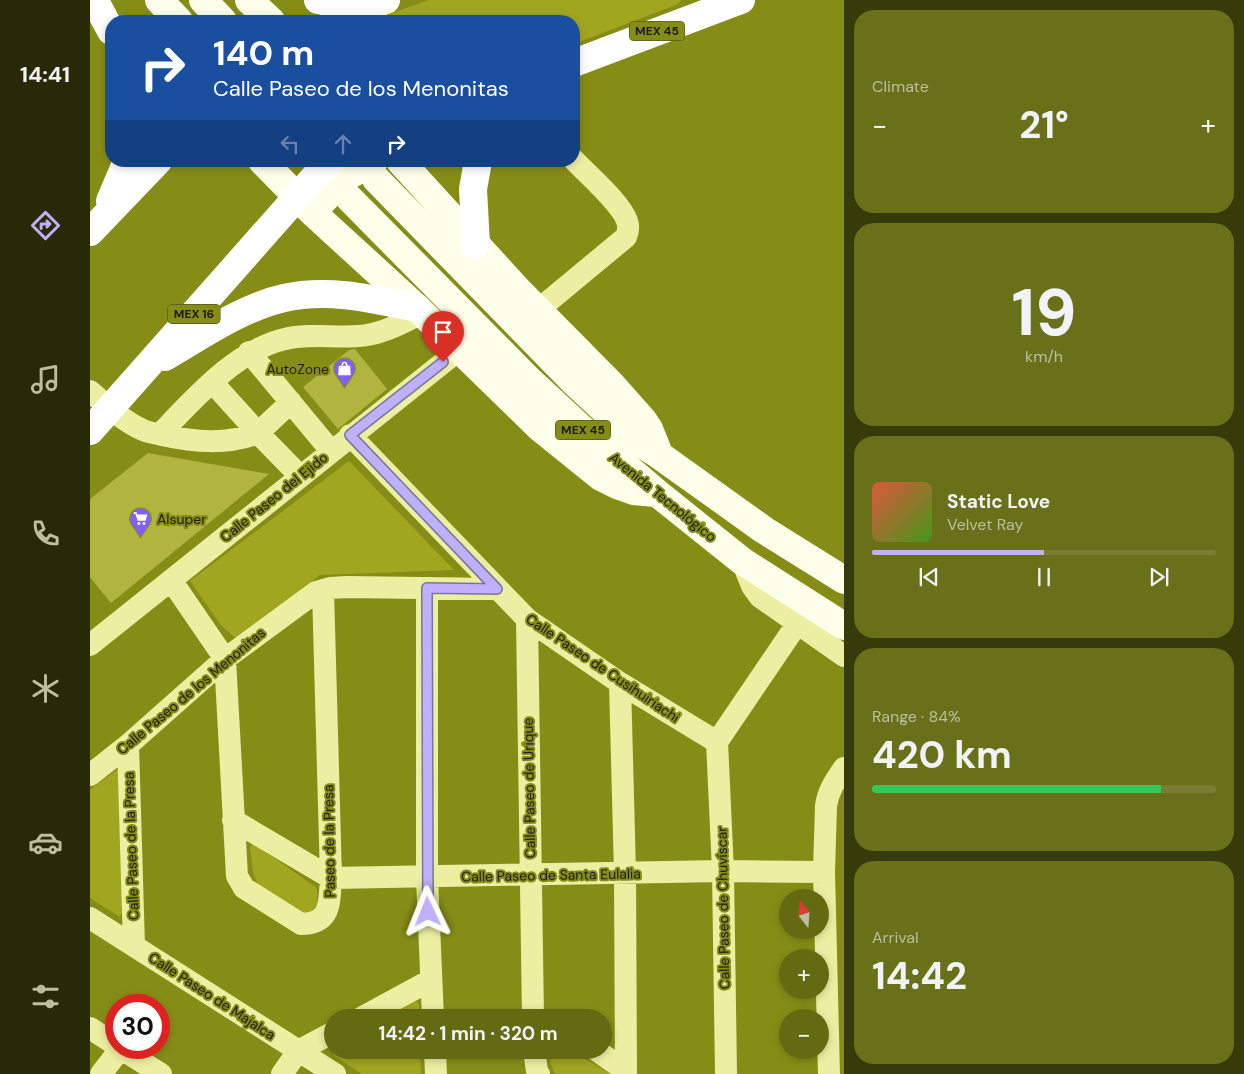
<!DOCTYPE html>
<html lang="en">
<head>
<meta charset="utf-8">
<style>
	body { margin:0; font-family:"DM Sans",sans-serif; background:#6a6f1a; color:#f1f3f6; height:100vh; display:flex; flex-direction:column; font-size:19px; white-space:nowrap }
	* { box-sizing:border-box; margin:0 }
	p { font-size:16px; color:#bbbf9f }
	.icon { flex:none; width:28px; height:28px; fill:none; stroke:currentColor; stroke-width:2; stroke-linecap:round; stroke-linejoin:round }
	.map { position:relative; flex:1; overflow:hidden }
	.panel { display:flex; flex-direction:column; gap:10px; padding:10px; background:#373a09; width:400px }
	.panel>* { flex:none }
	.top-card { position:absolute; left:15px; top:15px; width:475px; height:152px; border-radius:20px; box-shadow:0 2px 8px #0003; background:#1a4fa0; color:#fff; overflow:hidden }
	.needle { width:32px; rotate:343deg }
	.fabs { position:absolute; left:689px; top:889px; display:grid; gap:10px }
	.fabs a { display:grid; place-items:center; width:50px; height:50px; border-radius:50%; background:#646a11; box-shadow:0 2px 8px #0003; font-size:25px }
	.speed { position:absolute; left:15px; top:994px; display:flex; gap:10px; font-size:25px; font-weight:700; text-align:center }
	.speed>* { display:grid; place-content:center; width:65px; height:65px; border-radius:50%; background:#646a11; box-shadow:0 2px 8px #0003; line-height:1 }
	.speed .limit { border:8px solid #d22; background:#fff; color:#111 }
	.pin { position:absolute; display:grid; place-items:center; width:42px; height:42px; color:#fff; margin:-51px -21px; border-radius:50% 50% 50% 0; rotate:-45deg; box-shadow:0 0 5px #0007 }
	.pin .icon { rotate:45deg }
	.me { position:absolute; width:55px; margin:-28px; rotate:358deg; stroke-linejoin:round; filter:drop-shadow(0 0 4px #0008) }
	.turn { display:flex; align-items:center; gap:18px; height:105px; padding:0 25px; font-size:22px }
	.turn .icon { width:65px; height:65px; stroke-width:2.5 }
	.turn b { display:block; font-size:35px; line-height:42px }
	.lanes { display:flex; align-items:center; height:48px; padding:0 25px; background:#0003; justify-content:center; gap:25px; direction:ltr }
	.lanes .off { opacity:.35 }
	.big { font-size:38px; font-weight:700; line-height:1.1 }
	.panel .tile { flex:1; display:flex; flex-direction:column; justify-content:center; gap:8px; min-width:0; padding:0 18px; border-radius:20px; background:#6a6f1a }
	.panel .dial { align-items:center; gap:0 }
	.dial b { font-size:65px; line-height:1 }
	.song { display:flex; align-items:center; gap:15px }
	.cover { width:60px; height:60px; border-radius:8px; background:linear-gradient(135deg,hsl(10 70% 55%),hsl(100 70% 35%)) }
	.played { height:5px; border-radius:2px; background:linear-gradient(90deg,#beb1fa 50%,#787d31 50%) }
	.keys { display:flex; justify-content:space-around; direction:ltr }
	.heat { display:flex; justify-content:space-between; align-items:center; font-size:28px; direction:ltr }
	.charge { height:8px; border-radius:4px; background:linear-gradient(90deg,#34c759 84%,#787d31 0) }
	.trip { position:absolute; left:234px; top:1009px; width:288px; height:50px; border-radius:25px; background:#646a11; box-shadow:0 2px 8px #0003; font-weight:700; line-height:50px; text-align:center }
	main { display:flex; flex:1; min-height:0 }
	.tab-bar { display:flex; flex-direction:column; width:90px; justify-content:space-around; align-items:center; background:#282a07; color:#bbbf9f }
	.tab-bar .icon { width:35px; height:35px }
	.tab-bar .on { color:#beb1fa }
	.tab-bar b { font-size:22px; color:#f1f3f6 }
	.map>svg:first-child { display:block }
	.green { fill:#a1a620 }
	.building { fill:#b0b540 }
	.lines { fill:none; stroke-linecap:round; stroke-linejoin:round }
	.minor { stroke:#ecefa2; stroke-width:22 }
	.major { stroke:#fdffea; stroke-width:28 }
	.highway { stroke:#fff; stroke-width:28 }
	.route-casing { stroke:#7c73a2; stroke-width:12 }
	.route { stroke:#beb1fa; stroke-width:9 }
	.labels { text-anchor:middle; stroke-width:4; stroke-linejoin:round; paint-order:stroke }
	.shield { fill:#868d17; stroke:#3c3f1b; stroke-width:1 }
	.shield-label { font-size:12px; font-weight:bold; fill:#1d1d1d }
	.poi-label { font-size:14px; fill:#1d1d1d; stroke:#868d17; text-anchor:end }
	.street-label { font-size:14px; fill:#1d1d1d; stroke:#868d17 }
</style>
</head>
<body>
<main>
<nav class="tab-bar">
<b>14:41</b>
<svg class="icon on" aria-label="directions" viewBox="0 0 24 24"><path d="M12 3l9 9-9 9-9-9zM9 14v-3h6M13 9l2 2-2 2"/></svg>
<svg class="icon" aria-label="music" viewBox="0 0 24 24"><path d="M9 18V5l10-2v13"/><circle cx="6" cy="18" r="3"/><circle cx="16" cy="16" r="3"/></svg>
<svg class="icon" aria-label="phone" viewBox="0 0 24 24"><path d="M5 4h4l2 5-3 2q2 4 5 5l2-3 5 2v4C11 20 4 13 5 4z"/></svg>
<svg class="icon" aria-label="climate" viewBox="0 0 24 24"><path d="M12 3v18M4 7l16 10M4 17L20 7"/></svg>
<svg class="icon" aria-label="car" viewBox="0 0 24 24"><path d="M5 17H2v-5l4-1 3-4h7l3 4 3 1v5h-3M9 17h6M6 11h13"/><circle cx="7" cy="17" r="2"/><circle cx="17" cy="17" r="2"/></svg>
<svg class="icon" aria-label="filters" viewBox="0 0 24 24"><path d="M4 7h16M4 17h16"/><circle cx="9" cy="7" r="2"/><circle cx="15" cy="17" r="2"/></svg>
</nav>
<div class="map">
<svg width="754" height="1074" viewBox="0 0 754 1074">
	<rect width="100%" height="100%" fill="#868d17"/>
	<path class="green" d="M339 0H591L588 4 484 44V21H280Z
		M259 461 364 570 230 575 150 637H144L131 625 100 581Z
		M26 770 31 772 34 908 30 917 0 898V790Z
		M163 843 227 888V909L214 916 169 886 163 873 160 847Z
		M326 1001 329 1005 330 1017H298Z
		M244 1050H330L331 1074H272L243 1055Z
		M460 1050H480L521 1074H465L460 1062Z"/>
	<path class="building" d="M265 349 297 389 248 429 213 387 259 350Z
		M58 453 179 474 21 603 0 577V499Z"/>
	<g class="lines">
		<path class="minor" d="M448 310 536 237C538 232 539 226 537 221 531 203 498 175 484 160
			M159 352 241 451
			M123 383 168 433 201 402
			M0 391C17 406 33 421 53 430 59 433 66 433 72 435 104 442 137 445 168 433L210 476
			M70 434C104 399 146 350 195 339 218 333 245 338 268 336 291 335 312 323 332 313
			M260 435 437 619 530 683 627 742
			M652 561 662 586 670 597 754 656
			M81 580 135 659 147 876 154 888 211 924C242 924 239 902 241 878L233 590
			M337 588V878L343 1018
			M437 619 443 1018
			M0 645 369 350
			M530 683 535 873 536 1074
			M627 742 633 871 636 1074
			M627 742 707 624
			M38 745 44 946
			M0 775 38 745 135 659 226 592 240 588 257 587 407 589
			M143 820 241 878 633 871 734 872
			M0 918 245 1074
			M271 1018 341 980
			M0 1028 26 1045
			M30 1048 71 1074
			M345 1050 346 1074
			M444 1050 447 1071 449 1074
			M506 1050 536 1071
			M11 1074 31 1048
			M192 1074 208 1051 242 1033
			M739 1074 734 872 736 806C738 791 745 781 754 768"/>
		<path class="major" d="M69 0 89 21
			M113 0 133 21
			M159 0 181 21
			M172 161 222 212 327 308 449 427 511 477 527 485 544 491 565 493
			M310 161 427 289 521 384 553 420 559 429 567 449
			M286 179 484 382 550 443 569 455 674 530 754 580
			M260 199 438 379 492 429 567 493 652 561 754 626
			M222 212 256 177 284 161"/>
		<path class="highway" d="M228 0 252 2 261 0
			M5 1 21 31
			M242 21 296 0
			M484 63 651 0
			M20 201 37 161
			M0 232 68 161
			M386 245 383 189 388 161
			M75 357C111 336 153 307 194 298 239 288 283 299 327 308
			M0 431 229 172 242 161"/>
	</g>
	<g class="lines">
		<defs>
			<path id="route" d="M338 912 337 588 407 589 260 435 353 362"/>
		</defs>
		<use href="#route" class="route-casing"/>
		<use href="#route" class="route"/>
	</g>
	<defs>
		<symbol id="shop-pin" viewBox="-11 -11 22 30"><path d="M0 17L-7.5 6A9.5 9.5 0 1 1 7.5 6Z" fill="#8060ff" stroke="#868d17"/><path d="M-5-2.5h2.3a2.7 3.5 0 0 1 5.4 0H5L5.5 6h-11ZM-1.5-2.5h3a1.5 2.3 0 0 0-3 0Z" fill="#fff"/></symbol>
		<symbol id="supermarket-pin" viewBox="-11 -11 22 30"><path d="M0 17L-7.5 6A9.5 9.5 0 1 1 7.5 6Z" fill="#8060ff" stroke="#868d17"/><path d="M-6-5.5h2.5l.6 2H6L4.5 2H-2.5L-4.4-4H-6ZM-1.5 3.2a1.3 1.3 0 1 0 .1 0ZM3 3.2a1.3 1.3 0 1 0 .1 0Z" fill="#fff"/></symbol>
	</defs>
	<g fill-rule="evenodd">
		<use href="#shop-pin" x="242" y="356" width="25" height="34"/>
		<use href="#supermarket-pin" x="38" y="506" width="25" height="34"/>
	</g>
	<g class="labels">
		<g class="shield">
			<rect x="539.5" y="21.5" width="55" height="19" rx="4"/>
			<rect x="78" y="304.5" width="52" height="19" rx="4"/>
			<rect x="465.5" y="420.5" width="55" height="19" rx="4"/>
		</g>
		<g class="shield-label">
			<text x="567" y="35">MEX 45</text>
			<text x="104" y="318">MEX 16</text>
			<text x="493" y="434">MEX 45</text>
		</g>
		<g class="poi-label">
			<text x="239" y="374">AutoZone</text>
			<text x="67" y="524" text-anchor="start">Alsuper</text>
		</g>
		<g class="street-label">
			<text transform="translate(184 497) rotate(-39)" y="5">Calle Paseo del Ejido</text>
			<text transform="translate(573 497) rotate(39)" y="5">Avenida Tecnológico</text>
			<text transform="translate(513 668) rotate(34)" y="5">Calle Paseo de Cusihuiriachi</text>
			<text transform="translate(101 691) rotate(-40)" y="5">Calle Paseo de los Menonitas</text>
			<text transform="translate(439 788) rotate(-91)" y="5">Calle Paseo de Urique</text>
			<text transform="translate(239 841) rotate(-91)" y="5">Paseo de la Presa</text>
			<text transform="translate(41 846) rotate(-92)" y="5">Calle Paseo de la Presa</text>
			<text transform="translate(461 875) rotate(-1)" y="5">Calle Paseo de Santa Eulalia</text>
			<text transform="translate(633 908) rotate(-91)" y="5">Calle Paseo de Chuvíscar</text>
			<text transform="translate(122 996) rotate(33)" y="5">Calle Paseo de Majalca</text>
		</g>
	</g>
</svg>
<div class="fabs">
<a><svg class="needle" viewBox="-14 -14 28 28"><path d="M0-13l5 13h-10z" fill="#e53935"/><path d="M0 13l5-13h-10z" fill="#bbbf9f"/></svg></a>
<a>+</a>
<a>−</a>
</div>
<div class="speed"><div class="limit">30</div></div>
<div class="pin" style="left:353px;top:362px;background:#d93025"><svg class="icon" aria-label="arrive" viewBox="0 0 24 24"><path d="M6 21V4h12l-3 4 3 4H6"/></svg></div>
<svg class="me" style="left:338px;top:912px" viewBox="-20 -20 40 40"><path d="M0-17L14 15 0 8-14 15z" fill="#beb1fa" stroke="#fff" stroke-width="4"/></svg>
<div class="trip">14:42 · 1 min · 320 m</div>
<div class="top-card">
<div class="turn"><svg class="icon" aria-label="right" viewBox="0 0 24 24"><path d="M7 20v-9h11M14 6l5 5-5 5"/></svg><div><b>140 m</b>Calle Paseo de los Menonitas</div></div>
<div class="lanes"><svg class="icon off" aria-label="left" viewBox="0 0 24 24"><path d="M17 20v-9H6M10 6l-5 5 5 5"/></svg><svg class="icon off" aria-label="ahead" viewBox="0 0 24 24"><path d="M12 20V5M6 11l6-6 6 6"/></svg><svg class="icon" aria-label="right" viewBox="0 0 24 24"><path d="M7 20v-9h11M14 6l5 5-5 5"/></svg></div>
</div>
</div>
<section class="panel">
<div class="tile"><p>Climate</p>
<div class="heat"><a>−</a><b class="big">21°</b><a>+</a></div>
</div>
<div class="tile dial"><b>19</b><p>km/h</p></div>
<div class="tile">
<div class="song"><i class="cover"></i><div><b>Static Love</b><p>Velvet Ray</p></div></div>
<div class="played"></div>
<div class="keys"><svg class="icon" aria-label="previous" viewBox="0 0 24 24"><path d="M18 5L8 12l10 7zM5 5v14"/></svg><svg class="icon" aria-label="pause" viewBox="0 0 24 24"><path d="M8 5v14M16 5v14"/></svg><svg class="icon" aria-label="next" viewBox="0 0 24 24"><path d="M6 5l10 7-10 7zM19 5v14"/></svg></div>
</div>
<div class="tile"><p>Range · 84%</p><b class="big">420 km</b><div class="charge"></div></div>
<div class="tile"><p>Arrival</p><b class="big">14:42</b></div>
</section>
</main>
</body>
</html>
